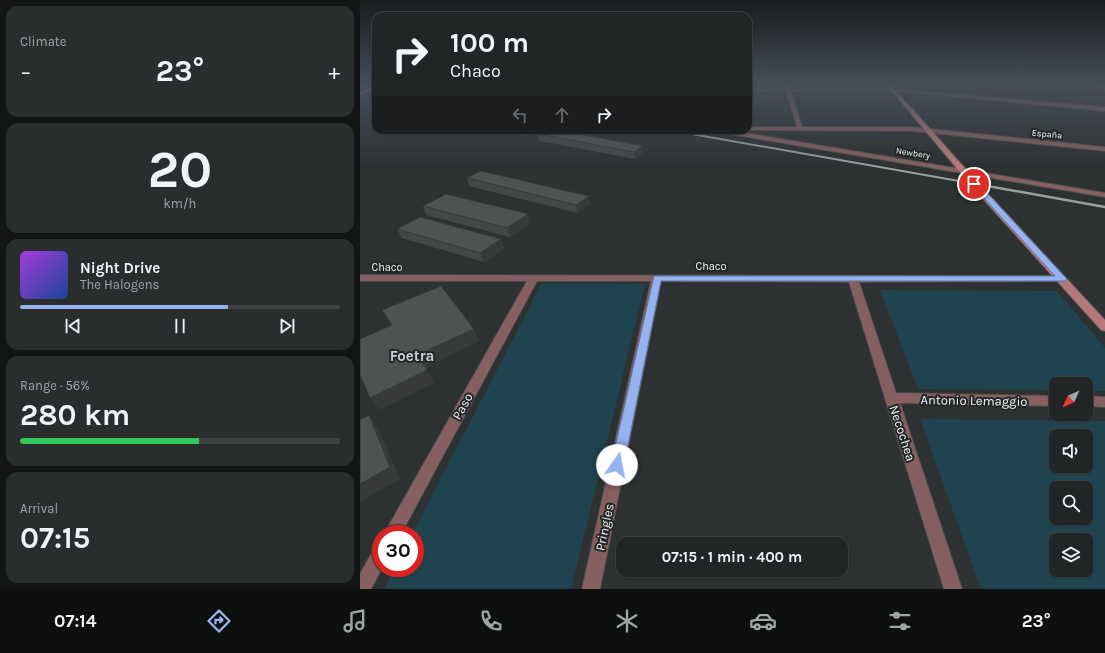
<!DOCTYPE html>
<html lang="en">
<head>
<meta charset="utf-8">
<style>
	body { margin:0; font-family:Karla,sans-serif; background:#2a2d2e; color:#f1f3f6; height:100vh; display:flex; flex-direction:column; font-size:15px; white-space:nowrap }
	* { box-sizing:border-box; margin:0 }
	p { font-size:13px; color:#a2a5a7 }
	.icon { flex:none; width:22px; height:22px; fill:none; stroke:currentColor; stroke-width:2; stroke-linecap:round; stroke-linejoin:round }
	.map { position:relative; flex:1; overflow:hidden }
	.side { display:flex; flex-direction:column; gap:6px; padding:6px; background:#131415; width:360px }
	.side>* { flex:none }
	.banner { position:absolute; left:12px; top:12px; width:380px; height:122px; border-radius:12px; box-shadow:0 1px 3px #0004,0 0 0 1px #3f4243; background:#222526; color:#f1f3f6; overflow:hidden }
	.needle { width:26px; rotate:225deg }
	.controls { position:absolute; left:689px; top:377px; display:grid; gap:8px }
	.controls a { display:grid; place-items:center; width:44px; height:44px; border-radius:8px; background:#222526; box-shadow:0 1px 3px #0004,0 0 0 1px #3f4243; font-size:20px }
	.speed { position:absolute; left:12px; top:525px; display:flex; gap:8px; font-size:20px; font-weight:700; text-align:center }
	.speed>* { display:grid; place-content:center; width:52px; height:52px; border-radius:50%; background:#222526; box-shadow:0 1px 3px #0004,0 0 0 1px #3f4243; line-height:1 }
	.speed .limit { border:6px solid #d22; background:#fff; color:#111 }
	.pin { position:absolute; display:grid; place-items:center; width:34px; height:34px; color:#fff; margin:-17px; border:2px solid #fff; border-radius:50%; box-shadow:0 1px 4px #0007 }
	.me { position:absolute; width:44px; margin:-22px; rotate:12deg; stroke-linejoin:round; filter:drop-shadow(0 0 3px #0008) }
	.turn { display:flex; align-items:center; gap:14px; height:84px; padding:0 12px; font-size:18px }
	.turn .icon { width:52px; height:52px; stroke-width:2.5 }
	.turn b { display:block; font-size:28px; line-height:34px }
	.lanes { display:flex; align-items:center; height:38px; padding:0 12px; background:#0003; justify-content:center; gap:20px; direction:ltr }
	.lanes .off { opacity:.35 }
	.big { font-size:30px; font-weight:700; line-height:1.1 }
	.side .card { flex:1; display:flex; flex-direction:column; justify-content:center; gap:6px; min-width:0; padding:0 14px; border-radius:12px; background:#2a2d2e }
	.side .dial { align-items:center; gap:0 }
	.dial b { font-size:52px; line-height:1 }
	.song { display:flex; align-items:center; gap:12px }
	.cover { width:48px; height:48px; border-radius:6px; background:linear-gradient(135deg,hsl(280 70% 55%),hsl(220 70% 35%)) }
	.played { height:4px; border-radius:2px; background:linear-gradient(90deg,#95b2f1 65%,#3f4243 65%) }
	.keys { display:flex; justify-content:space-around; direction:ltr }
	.heat { display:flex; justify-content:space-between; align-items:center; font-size:22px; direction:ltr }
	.charge { height:6px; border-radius:3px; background:linear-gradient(90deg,#34c759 56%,#3f4243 0) }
	.trip { position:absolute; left:256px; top:537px; width:232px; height:40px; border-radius:12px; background:#222526; box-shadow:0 1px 3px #0004,0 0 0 1px #3f4243; font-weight:700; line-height:40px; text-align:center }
	.dock { display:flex; height:64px; justify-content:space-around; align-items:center; background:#0e0f0f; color:#a2a5a7 }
	.dock .icon { width:28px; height:28px }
	.dock .current { color:#95b2f1 }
	.dock b { font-size:18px; color:#f1f3f6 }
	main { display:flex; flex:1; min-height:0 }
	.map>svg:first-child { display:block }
	.green { fill:#1f444f; fill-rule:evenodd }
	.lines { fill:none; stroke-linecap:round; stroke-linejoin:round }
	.minor-casing { stroke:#494c4d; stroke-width:2 }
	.tertiary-casing { stroke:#494c4d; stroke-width:2 }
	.secondary-casing { stroke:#494c4d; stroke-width:2 }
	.minor { fill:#865f60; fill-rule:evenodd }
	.tertiary { fill:#865f60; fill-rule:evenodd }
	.secondary { fill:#b6797a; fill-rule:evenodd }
	.rail-far1 { stroke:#9d9fa0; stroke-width:2 }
	.rail { stroke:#9d9fa0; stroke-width:2.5 }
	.wall { fill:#444747 }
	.shaded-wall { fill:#37393a }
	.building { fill:#4f5253; stroke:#37393a }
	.route { fill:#95b2f1; stroke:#61749d }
	.labels { text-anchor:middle; stroke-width:4; stroke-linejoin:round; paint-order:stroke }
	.far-street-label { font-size:9px; fill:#f2f4f4; stroke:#242728 }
	.street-label { font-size:11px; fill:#f2f4f4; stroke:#242728 }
	.near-street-label { font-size:13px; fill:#f2f4f4; stroke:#242728 }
	.district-label { font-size:15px; font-weight:bold; fill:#ccd0d1; stroke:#242728 }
</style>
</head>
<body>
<main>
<section class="side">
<div class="card"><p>Climate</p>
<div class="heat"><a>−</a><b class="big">23°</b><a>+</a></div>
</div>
<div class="card dial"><b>20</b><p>km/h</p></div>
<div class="card">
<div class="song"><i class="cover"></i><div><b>Night Drive</b><p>The Halogens</p></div></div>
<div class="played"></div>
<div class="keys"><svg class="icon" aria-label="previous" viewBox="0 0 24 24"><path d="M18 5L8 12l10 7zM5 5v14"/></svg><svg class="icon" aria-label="pause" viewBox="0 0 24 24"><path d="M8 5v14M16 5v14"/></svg><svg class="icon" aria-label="next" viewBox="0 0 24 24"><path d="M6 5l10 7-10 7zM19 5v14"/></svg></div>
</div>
<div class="card"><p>Range · 56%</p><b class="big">280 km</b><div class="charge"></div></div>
<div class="card"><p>Arrival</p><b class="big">07:15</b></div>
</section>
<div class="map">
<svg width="745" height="589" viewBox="0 0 745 589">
	<rect width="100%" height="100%" fill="#2e3132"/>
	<path class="green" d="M182 283 285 284 211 589H24L35 568H55V534H52Z
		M520 290 697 291 745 348V391H726V384H696V390L558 389Z
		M560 419 745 421V589H621ZM696 436H726V466H696ZM696 488H726V518H696ZM696 540H726V570H696Z"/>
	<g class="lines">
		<defs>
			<path id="minor" d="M736 84H740L745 88V92Z
				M427 85 430 89H534L745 107V111L534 91H431L442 127H552L745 147V151L552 131 386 130H388V127H437L426 91H388V89H425V86Z
				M355 130H368L745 193V197L358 132Z
				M0 275 702 276 707 279 705 281 499 282 536 393 696 396V406L540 403 602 589H584L489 282 301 281 240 589H222L291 281H177L41 534H24L167 281H0Z
				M726 396 745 397V407L726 406Z
				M21 545 22 568 11 589H0V574L15 547Z"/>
			<path id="tertiary" d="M0 84 9 85V86L7 87 0 86Z"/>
			<path id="secondary" d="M526 84H530L620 185 745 320V331L741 330 614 189Z
				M16 85V88L0 95V92Z"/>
		</defs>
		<use href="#minor" class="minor-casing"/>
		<use href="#tertiary" class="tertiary-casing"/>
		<use href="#secondary" class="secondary-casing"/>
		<use href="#minor" class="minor"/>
		<use href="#tertiary" class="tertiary"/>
		<use href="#secondary" class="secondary"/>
		<path class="rail-far1" d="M309 130 616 184"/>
		<path class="rail" d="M611 183 745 207"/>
	</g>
	<path class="wall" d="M133 130H177V131L165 136Z
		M178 134 284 153 275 159 180 141Z
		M107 178 231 204 218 213 109 186Z
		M63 206 168 214 171 223 150 237 66 215Z
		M37 229 141 239 144 248 124 262 42 238Z"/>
	<path class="shaded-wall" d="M163 130H177V131L165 136Z
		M283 146 284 153 275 159 274 152Z
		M229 196 231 204 218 213 216 205Z
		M168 214 171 223 150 237 147 228Z
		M141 239 144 248 124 262 120 253Z
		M114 329 120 341 65 368 57 355Z
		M67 370 74 383 20 410 10 398Z
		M9 415 18 428 40 479 0 502V484Z"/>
	<path class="building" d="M186 130H197L283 146 274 152 178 134Z
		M121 171 229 196 216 205 107 178Z
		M86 194 168 214 147 228 63 206Z
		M60 217 141 239 120 253 37 229Z
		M81 286 114 329 57 355 67 370 10 398 0 375V339L32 325 22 310Z
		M9 415 30 467 0 484V420Z"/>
	<linearGradient id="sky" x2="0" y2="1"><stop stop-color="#191b1c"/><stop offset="0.51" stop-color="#464e5a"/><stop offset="1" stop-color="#464e5a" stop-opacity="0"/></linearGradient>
	<rect width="745" height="166" fill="url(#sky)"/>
	<path class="route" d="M612 182H617L705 277 707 279 705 281H301L264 465 262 469 257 471 253 469 251 465 294 276H695L612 185Z"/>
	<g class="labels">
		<g class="far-street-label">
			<text transform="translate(687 134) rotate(6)" y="3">España</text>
			<text transform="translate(553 153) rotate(9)" y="3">Newbery</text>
		</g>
		<g class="street-label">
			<text x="351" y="270">Chaco</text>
			<text x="27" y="271">Chaco</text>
		</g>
		<g class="near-street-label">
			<text transform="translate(614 400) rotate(1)" y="5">Antonio Lemaggio</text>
			<text transform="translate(102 406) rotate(-61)" y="5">Paso</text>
			<text transform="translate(543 433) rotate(72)" y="5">Necochea</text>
			<text transform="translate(244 527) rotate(-78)" y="5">Pringles</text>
		</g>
		<g class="district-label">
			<text x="52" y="361">Foetra</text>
		</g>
	</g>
</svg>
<div class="controls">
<a><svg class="needle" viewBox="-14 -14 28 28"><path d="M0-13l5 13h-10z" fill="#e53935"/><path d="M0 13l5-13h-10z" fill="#a2a5a7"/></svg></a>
<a><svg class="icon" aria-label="sound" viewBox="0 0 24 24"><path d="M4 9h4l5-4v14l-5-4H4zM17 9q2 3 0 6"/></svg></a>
<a><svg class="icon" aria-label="search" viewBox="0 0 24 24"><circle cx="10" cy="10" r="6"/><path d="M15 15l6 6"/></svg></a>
<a><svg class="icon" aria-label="layers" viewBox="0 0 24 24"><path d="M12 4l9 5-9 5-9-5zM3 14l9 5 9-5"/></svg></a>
</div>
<div class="speed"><div class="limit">30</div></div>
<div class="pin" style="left:614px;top:184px;background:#d93025"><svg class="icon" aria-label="arrive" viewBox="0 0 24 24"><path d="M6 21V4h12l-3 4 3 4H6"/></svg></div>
<svg class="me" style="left:257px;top:465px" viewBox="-20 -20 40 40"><circle r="19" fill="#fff"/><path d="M0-13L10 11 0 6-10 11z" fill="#95b2f1"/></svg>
<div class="trip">07:15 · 1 min · 400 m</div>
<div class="banner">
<div class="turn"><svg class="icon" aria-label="right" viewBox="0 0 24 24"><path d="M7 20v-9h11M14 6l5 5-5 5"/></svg><div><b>100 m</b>Chaco</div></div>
<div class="lanes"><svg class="icon off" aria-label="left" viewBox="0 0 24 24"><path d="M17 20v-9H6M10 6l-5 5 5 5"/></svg><svg class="icon off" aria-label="ahead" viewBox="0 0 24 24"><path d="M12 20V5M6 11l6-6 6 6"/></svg><svg class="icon" aria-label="right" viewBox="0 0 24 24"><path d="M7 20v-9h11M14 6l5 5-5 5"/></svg></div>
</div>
</div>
</main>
<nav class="dock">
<b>07:14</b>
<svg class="icon current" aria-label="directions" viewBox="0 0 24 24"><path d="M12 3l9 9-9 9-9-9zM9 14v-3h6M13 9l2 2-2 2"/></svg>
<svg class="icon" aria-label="music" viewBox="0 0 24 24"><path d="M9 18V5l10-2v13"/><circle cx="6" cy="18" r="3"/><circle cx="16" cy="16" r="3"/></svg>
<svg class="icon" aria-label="phone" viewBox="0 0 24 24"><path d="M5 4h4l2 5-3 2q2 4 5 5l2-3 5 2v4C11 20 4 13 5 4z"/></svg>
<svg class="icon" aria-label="climate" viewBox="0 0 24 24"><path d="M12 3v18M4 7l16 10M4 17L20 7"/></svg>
<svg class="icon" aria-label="car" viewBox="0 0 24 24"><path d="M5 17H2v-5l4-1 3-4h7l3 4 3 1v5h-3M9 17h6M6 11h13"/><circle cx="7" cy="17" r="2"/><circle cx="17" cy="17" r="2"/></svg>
<svg class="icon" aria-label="filters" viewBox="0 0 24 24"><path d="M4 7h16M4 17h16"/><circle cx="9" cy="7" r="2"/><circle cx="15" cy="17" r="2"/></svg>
<b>23°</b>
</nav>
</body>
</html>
